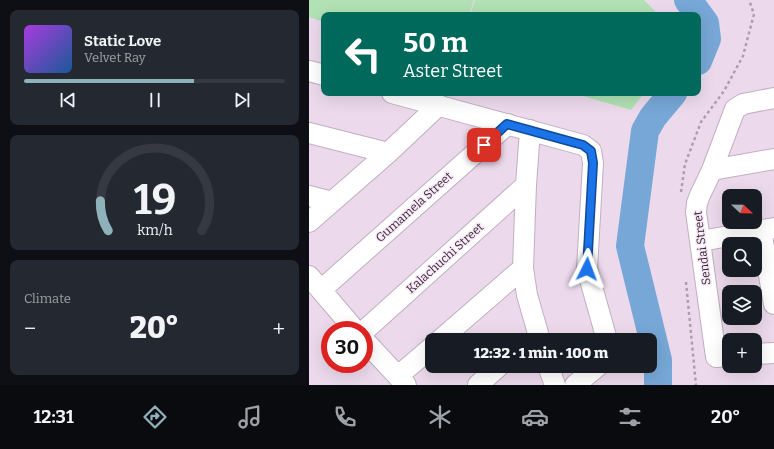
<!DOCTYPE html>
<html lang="en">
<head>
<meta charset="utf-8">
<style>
	body { margin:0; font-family:Bitter,serif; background:#242831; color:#f1f3f6; height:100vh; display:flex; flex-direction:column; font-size:15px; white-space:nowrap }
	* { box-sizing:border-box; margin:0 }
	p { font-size:13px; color:#9ea1a6 }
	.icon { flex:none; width:22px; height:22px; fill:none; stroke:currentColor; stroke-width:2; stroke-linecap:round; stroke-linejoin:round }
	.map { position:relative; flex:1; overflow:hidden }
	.drawer { display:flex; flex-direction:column; gap:10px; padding:10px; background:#0d0f14; width:309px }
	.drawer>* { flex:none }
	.hud { position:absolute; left:12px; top:12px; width:380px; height:84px; border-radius:8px; box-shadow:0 4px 16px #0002; background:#00695c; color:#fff; overflow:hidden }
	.needle { width:26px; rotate:112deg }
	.controls { position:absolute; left:413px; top:189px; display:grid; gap:8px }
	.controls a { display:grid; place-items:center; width:40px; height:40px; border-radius:8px; background:#171b24; box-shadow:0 4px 16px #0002; font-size:20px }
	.speed { position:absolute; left:12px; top:321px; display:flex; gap:8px; font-size:20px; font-weight:700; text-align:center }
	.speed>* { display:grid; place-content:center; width:52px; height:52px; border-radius:50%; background:#171b24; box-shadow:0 4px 16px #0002; line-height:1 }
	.speed .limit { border:6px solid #d22; background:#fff; color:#111 }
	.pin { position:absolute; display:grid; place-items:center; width:34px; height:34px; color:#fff; margin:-17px; border-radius:8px; box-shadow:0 2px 6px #0006 }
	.me { position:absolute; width:44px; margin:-22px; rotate:3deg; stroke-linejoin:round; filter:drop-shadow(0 0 3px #0008) }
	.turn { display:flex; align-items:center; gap:14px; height:84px; padding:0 16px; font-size:18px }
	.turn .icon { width:52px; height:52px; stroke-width:2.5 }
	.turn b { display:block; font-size:28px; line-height:34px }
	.big { font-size:30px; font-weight:800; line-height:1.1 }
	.drawer .tile { flex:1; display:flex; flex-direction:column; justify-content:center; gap:6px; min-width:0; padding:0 14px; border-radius:8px; background:#242831 }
	.drawer .dial { align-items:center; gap:0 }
	.dial svg { height:104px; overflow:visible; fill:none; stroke:#363941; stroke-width:7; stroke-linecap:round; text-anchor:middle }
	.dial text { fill:#f1f3f6; stroke:none }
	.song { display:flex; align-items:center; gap:12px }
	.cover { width:48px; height:48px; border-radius:6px; background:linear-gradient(135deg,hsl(280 70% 55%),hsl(210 70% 35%)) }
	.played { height:4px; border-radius:2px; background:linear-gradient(90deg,#8fb1b9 65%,#363941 65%) }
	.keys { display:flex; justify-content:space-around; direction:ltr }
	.heat { display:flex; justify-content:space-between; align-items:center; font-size:22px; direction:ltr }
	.trip { position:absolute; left:116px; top:333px; width:232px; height:40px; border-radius:8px; background:#171b24; box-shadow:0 4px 16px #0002; font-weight:800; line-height:40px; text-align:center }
	.tabs { display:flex; height:64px; justify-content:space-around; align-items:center; background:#090b0e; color:#9ea1a6 }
	.tabs .icon { width:28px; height:28px }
	.tabs .active { color:#8fb1b9 }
	.tabs b { font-size:18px; color:#f1f3f6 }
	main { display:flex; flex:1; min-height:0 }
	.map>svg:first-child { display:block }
	.green { fill:#b1e1b4 }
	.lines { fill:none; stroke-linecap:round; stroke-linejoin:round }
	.river { stroke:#77a7d6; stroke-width:28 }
	.minor-casing { stroke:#c0afc0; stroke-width:22 }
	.path { stroke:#ac9eac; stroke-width:2.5; stroke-dasharray:3 3; stroke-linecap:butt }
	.minor { stroke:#fff; stroke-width:20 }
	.route-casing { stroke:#114b97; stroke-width:10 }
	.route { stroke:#1a73e8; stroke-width:7 }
	.labels { text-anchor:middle; stroke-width:3; stroke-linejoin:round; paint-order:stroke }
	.street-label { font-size:12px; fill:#312a31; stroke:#fae8f9 }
</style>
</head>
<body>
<main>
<section class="drawer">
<div class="tile">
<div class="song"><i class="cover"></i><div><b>Static Love</b><p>Velvet Ray</p></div></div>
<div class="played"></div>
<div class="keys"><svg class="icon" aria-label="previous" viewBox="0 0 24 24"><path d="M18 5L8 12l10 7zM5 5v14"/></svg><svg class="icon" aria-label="pause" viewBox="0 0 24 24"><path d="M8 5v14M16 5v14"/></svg><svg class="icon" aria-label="next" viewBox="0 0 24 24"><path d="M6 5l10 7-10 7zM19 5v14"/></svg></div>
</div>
<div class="tile dial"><svg viewBox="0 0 100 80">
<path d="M14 69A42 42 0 1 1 86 69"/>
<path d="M14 69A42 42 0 0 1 8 46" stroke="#8fb1b9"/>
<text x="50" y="56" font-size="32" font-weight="700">19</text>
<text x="50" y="72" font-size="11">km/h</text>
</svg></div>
<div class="tile"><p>Climate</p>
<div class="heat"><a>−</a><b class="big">20°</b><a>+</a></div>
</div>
</section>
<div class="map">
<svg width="465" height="385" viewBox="0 0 465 385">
	<rect width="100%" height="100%" fill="#ecdaec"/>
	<path class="green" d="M0 0H165L160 15H15V22L0 17Z
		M166 0H335L350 15H161Z
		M264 93H335L322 110Z"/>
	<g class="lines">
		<path class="river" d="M379 0 396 23 398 39 389 61
			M349 385V360L321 246 336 131 344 117 364 93"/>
		<defs>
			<path id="minor" d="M0 71 15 75
				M83 93 274 145 282 151 284 163 278 269 298 340
				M221 130 217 185 214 268 218 295 231 340
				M0 133 79 153
				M403 170 465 159
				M0 196 23 202
				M0 222 79 153 130 105
				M452 230 465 304
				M392 241 465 228
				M0 276 46 330
				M12 290 199 124
				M55 331 217 185
				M55 340 97 385
				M131 340 214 268
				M446 354 465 353
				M420 356 407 357 387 212 388 203 391 195 403 170 426 109 434 104 465 98
				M239 366 246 385
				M89 376 123 347
				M169 385 190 366
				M266 385 289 366"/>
		</defs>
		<use href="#minor" class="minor-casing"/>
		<path class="path" d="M372 192 376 164 392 122 415 91 434 56 445 14 440 0
			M377 282 387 385"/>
		<use href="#minor" class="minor"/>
	</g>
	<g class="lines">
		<defs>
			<path id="route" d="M175 145 198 124 274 145 282 151 284 163 278 269"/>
		</defs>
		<use href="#route" class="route-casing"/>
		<use href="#route" class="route"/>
	</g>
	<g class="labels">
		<g class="street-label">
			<text transform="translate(105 207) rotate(-42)" y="4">Gumamela Street</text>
			<text transform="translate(393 248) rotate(-97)" y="4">Sendai Street</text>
			<text transform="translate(136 258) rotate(-42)" y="4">Kalachuchi Street</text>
		</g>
	</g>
</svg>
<div class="controls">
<a><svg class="needle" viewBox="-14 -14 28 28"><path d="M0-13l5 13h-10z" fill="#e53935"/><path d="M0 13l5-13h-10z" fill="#9ea1a6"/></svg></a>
<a><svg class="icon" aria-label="search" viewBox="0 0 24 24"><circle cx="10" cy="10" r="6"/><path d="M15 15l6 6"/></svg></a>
<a><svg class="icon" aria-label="layers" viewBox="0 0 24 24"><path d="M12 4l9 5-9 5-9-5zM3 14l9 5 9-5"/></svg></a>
<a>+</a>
</div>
<div class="speed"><div class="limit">30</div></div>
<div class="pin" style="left:175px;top:145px;background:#d93025"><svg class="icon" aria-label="arrive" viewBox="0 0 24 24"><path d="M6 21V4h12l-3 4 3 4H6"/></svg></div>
<svg class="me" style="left:278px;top:269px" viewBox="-20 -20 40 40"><path d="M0-17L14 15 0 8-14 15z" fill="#1a73e8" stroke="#fff" stroke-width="4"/></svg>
<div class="trip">12:32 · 1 min · 100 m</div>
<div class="hud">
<div class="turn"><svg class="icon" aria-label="left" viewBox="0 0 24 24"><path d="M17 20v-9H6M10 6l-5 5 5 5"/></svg><div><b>50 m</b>Aster Street</div></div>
</div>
</div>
</main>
<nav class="tabs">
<b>12:31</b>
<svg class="icon active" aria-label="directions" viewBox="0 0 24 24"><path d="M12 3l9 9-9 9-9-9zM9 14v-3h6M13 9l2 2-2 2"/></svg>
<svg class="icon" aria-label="music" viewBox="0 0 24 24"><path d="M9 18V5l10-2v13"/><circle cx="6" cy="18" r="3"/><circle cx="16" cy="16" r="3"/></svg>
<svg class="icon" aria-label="phone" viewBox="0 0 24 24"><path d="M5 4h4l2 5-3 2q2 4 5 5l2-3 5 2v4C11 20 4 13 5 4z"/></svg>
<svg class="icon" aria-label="climate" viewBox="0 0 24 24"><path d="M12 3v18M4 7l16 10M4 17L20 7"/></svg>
<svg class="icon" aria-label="car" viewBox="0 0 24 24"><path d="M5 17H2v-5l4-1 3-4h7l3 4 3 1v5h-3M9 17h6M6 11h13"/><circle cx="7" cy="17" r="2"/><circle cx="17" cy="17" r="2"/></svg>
<svg class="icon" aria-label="filters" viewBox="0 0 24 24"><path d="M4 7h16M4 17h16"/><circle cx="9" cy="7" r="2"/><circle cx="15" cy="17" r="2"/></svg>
<b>20°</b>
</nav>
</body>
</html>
